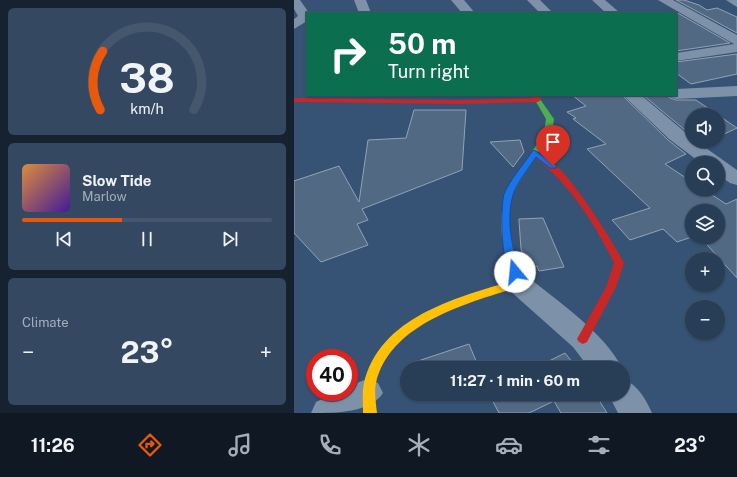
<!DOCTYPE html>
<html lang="en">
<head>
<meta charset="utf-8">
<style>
	body { margin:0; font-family:"Public Sans",sans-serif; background:#344961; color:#f1f3f6; height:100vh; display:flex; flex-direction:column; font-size:15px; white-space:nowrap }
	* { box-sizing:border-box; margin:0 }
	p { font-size:13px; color:#a5aeba }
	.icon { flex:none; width:22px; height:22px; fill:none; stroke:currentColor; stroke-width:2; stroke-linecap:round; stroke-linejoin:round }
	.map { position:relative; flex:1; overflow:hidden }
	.side { display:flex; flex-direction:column; gap:8px; padding:8px; background:#162230; width:294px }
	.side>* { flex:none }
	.top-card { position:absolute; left:12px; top:12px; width:371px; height:84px; border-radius:0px; box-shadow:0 1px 3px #0004,0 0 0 1px #44576d; background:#0b6e4f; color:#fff; overflow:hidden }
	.buttons { position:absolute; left:391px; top:108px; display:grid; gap:8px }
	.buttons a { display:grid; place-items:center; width:40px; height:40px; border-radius:50%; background:#283e57; box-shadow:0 1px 3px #0004,0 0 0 1px #44576d; font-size:20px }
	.speed { position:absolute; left:12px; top:349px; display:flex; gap:8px; font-size:20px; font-weight:700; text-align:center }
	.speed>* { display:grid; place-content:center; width:52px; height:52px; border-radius:50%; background:#283e57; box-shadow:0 1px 3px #0004,0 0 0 1px #44576d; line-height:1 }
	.speed .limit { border:6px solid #d22; background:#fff; color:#111 }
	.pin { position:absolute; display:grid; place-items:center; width:34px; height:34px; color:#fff; margin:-41px -17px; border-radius:50% 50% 50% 0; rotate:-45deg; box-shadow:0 0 4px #0007 }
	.pin .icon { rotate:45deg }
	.me { position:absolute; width:44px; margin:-22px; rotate:343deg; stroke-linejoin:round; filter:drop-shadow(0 0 3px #0008) }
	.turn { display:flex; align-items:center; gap:14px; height:84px; padding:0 16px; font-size:18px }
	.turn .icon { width:52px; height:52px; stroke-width:2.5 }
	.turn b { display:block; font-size:28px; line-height:34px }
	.big { font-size:30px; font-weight:700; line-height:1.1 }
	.side .tile { flex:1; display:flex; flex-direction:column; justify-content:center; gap:6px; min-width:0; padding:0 14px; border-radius:6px; background:#344961 }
	.side .dial { align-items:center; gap:0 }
	.dial svg { height:104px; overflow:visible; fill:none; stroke:#44576d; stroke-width:7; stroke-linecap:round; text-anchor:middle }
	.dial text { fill:#f1f3f6; stroke:none }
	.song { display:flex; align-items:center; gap:12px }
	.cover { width:48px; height:48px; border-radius:6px; background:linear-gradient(135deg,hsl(30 70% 55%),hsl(260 70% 35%)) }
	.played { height:4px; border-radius:2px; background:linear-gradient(90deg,#ea580c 40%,#44576d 40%) }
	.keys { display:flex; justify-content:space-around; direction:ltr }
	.heat { display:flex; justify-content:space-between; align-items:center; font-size:22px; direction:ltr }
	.trip { position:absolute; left:106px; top:361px; width:230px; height:40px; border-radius:20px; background:#283e57; box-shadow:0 1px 3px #0004,0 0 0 1px #44576d; font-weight:700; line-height:40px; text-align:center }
	.dock { display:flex; height:64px; justify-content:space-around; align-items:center; background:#101923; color:#a5aeba }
	.dock .icon { width:28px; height:28px }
	.dock .active { color:#ea580c }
	.dock b { font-size:18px; color:#f1f3f6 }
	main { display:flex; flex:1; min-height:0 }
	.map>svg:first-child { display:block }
	.building { fill:#526984; stroke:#92a2b6 }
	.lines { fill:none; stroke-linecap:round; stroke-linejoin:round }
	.street { fill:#7d92a8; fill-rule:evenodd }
	.fast { fill:#4caf50; fill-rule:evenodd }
	.slow { fill:#ffc107; fill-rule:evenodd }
	.jam { fill:#c62828; fill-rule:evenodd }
	.route { fill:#1a73e8; stroke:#114b97 }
</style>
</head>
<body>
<main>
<section class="side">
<div class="tile dial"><svg viewBox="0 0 100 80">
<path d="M14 69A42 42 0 1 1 86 69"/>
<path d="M14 69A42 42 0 0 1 16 24" stroke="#ea580c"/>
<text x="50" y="56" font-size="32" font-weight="700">38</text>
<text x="50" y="72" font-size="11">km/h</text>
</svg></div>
<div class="tile">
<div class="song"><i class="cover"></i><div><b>Slow Tide</b><p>Marlow</p></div></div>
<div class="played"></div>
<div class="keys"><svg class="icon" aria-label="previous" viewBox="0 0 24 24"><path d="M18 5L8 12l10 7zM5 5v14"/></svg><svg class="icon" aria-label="pause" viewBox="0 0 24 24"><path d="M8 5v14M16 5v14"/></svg><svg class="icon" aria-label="next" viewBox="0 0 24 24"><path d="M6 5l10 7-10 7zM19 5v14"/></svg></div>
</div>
<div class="tile"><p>Climate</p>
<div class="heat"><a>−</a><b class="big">23°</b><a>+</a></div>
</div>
</section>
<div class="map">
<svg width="443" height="413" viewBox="0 0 443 413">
	<rect width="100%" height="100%" fill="#365274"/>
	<path class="building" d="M382 0H390L405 5 413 10 423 8 443 17V33Z
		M382 12 436 43 382 51Z
		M443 54V74L397 84 382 73V62Z
		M278 95H328L374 140 392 154 371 164 398 182V189H409L432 204 443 199V278L406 237H424V211H398V237L383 242 369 229 336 240 318 220 356 208 293 149 312 144 279 119 282 118 273 112 292 106Z
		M349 95H372L376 98 382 100H402L443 128 424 137V115H398V136Z
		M120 110H172L168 170 68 209 74 220 63 224 74 245 27 262 0 233V181L45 166 65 202 74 140 112 138Z
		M226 140 230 152 219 167 196 142Z
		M249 218 270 267 245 271 243 266 234 268 227 249 225 221V219Z
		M175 344 185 368H115V364Z
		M271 353 283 368H234L241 364 243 367Z
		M195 394H301L313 413H267L260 401 235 413H205Z"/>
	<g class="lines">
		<path class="street" d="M0 0H6L15 13H13V21L0 29V19L4 16 0 9Z
			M60 0H72L77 13H65Z
			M157 0H170L181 13H168Z
			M233 0H246L259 13H246Z
			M298 0H311L326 13H312Z
			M364 0H379L443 35V52L382 61V53L440 44Z
			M432 0H443V7Z
			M443 86V96L382 99 376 97 374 95H382V89Z
			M329 95H347L398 138V141H402L443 170V185L436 183 424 175V163H407L375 139Z
			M224 273 233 276C264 302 310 332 328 368H295L279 347 215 290 211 283 215 276Z
			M73 379 84 383 89 393C76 413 42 413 17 413L22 402 43 392H55V386Z
			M329 379C344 385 351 398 358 413H324L314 394H329Z"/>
		<path class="fast" d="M244 98 246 99 260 119 258 134 228 178H222L221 176 250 134 252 119 241 100Z"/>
		<path class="slow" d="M225 173 229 176C226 181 223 186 220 192 209 221 221 255 229 283L228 286C177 302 96 322 82 383 80 392 82 404 83 413H69C69 403 68 392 70 383 86 317 162 298 218 281 207 242 199 210 222 174Z"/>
		<path class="jam" d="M237 95H244L247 100 244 102 167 104 0 102V98L167 100 239 98Z
			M238 151C261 146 320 243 330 263L322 287 293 342 289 344 285 342 283 339 312 287 320 263C300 222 274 182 238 155L237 153Z"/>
	</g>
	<path class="route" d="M240 150 263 166 262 168H256L242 157C235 168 222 184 219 195 212 220 218 248 226 272L221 276C206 271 206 208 210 194 215 181 229 165 237 153Z"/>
</svg>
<div class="buttons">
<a><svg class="icon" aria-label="sound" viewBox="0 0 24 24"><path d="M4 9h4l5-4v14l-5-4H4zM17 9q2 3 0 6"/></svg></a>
<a><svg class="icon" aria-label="search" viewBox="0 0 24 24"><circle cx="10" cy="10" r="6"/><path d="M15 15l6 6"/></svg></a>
<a><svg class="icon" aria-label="layers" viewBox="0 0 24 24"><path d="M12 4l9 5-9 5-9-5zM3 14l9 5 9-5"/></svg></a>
<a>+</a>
<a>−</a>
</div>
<div class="speed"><div class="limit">40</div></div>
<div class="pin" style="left:259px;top:166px;background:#d93025"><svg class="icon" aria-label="arrive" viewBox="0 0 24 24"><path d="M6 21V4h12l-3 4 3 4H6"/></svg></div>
<svg class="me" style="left:221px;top:272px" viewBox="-20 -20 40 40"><circle r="19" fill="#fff"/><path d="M0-13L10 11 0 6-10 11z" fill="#1a73e8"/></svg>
<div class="trip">11:27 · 1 min · 60 m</div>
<div class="top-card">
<div class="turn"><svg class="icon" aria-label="right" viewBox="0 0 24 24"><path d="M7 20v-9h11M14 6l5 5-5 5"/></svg><div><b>50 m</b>Turn right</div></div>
</div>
</div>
</main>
<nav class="dock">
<b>11:26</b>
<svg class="icon active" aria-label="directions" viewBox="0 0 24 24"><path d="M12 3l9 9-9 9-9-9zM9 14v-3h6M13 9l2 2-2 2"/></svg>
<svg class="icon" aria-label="music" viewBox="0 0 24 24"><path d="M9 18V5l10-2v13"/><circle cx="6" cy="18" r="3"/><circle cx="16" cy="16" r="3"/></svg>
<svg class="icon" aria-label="phone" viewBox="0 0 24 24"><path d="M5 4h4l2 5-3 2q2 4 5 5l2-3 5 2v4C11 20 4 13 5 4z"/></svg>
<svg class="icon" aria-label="climate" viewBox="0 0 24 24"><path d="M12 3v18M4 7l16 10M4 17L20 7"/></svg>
<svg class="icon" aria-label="car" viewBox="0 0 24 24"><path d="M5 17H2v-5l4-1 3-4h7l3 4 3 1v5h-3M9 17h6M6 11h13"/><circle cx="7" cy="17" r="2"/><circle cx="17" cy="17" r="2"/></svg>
<svg class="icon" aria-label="filters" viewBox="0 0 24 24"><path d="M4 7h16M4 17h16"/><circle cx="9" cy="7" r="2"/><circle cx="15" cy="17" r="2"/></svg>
<b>23°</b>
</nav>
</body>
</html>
